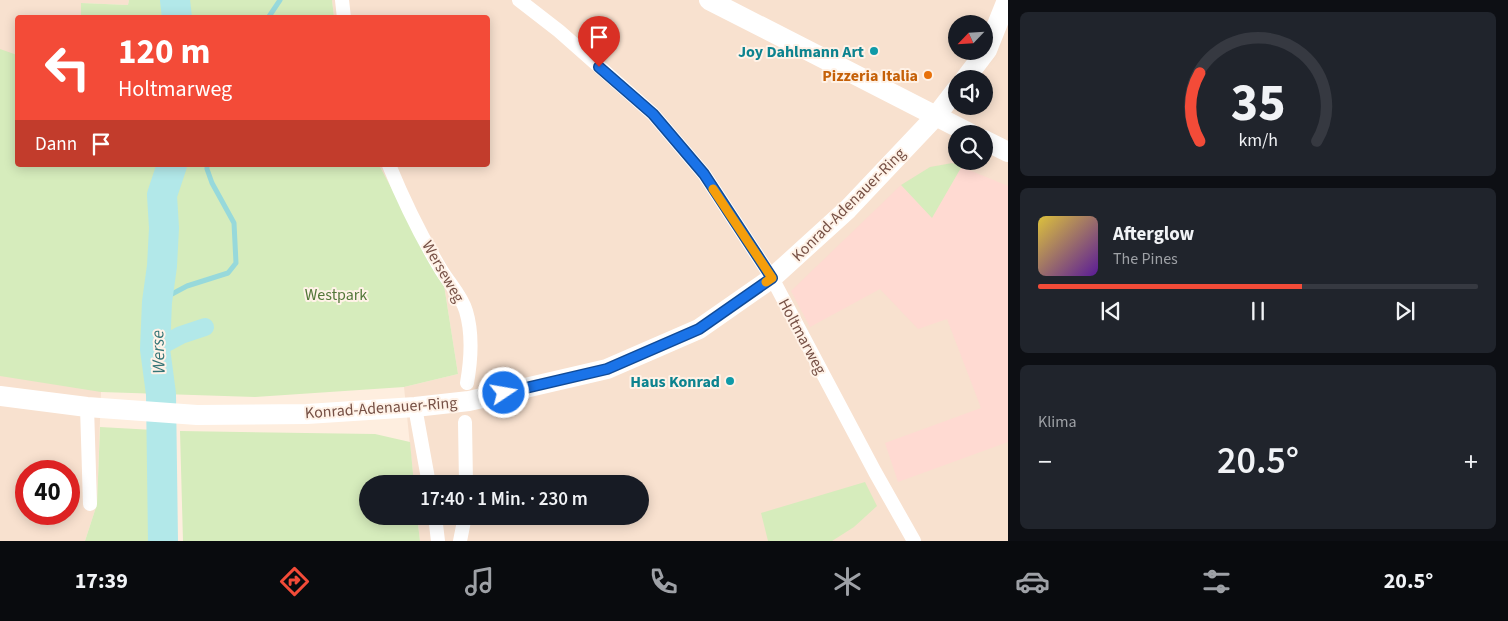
<!DOCTYPE html>
<html lang="de">
<head>
<meta charset="utf-8">
<style>
	body { margin:0; font-family:"Source Sans 3",sans-serif; background:#20242c; color:#f1f3f6; height:100vh; display:flex; flex-direction:column; font-size:19px; white-space:nowrap }
	* { box-sizing:border-box; margin:0 }
	p { font-size:16px; color:#9ea1a6 }
	.icon { flex:none; width:28px; height:28px; fill:none; stroke:currentColor; stroke-width:2; stroke-linecap:round; stroke-linejoin:round }
	.map { position:relative; flex:1; overflow:hidden }
	.details { display:flex; flex-direction:column; gap:12px; padding:12px; background:#0d0f14; width:500px }
	.details>* { flex:none }
	.hud { position:absolute; left:15px; top:15px; width:475px; height:152px; border-radius:5px; box-shadow:0 2px 12px #0003; background:#f34b38; color:#fff; overflow:hidden }
	.needle { width:32px; rotate:245deg }
	.fabs { position:absolute; left:948px; top:15px; display:grid; gap:10px }
	.fabs a { display:grid; place-items:center; width:45px; height:45px; border-radius:50%; background:#171b24; box-shadow:0 2px 12px #0003; font-size:25px }
	.speed { position:absolute; left:15px; top:460px; display:flex; gap:10px; font-size:25px; font-weight:700; text-align:center }
	.speed>* { display:grid; place-content:center; width:65px; height:65px; border-radius:50%; background:#171b24; box-shadow:0 2px 12px #0003; line-height:1 }
	.speed .limit { border:8px solid #d22; background:#fff; color:#111 }
	.pin { position:absolute; display:grid; place-items:center; width:42px; height:42px; color:#fff; margin:-51px -21px; border-radius:50% 50% 50% 0; rotate:-45deg; box-shadow:0 0 5px #0007 }
	.pin .icon { rotate:45deg }
	.me { position:absolute; width:55px; margin:-28px; rotate:78deg; stroke-linejoin:round; filter:drop-shadow(0 0 4px #0008) }
	.turn { display:flex; align-items:center; gap:18px; height:105px; padding:0 20px; font-size:22px }
	.turn .icon { width:65px; height:65px; stroke-width:2.5 }
	.turn b { display:block; font-size:35px; line-height:42px }
	.then { display:flex; align-items:center; height:48px; padding:0 20px; background:#0003; gap:10px; font-size:19px }
	.big { font-size:38px; font-weight:600; line-height:1.1 }
	.details .card { flex:1; display:flex; flex-direction:column; justify-content:center; gap:8px; min-width:0; padding:0 18px; border-radius:8px; background:#20242c }
	.details .dial { align-items:center; gap:0 }
	.dial svg { height:130px; overflow:visible; fill:none; stroke:#363941; stroke-width:7; stroke-linecap:round; text-anchor:middle }
	.dial text { fill:#f1f3f6; stroke:none }
	.song { display:flex; align-items:center; gap:15px }
	.cover { width:60px; height:60px; border-radius:8px; background:linear-gradient(135deg,hsl(50 70% 55%),hsl(270 70% 35%)) }
	.played { height:5px; border-radius:2px; background:linear-gradient(90deg,#f34b38 60%,#363941 60%) }
	.keys { display:flex; justify-content:space-around; direction:ltr }
	.heat { display:flex; justify-content:space-between; align-items:center; font-size:28px; direction:ltr }
	.trip { position:absolute; left:359px; top:475px; width:290px; height:50px; border-radius:25px; background:#171b24; box-shadow:0 2px 12px #0003; font-weight:600; line-height:50px; text-align:center }
	.tab-bar { display:flex; height:80px; justify-content:space-around; align-items:center; background:#090b0e; color:#9ea1a6 }
	.tab-bar .icon { width:35px; height:35px }
	.tab-bar .on { color:#f34b38 }
	.tab-bar b { font-size:22px; color:#f1f3f6 }
	main { display:flex; flex:1; min-height:0 }
	.map>svg:first-child { display:block }
	.residential { fill:#f8e1cf; fill-rule:evenodd }
	.commercial { fill:#ffdad2 }
	.green { fill:#d6ecbc }
	.lines { fill:none; stroke-linecap:round; stroke-linejoin:round }
	.stream { stroke:#97d9db; stroke-width:5 }
	.canal { stroke:#b2e8e9; stroke-width:18 }
	.river { stroke:#b2e8e9; stroke-width:30 }
	.street { stroke:#fff; stroke-width:14 }
	.secondary { stroke:#fff; stroke-width:20 }
	.route-casing { stroke:#114b97; stroke-width:12 }
	.route { stroke:#1a73e8; stroke-width:9 }
	.slow { stroke:#f59e0b; stroke-width:9 }
	.culture-dot { fill:#0f9aa8; stroke:#fff2e7; stroke-width:2 }
	.food-dot { fill:#e8710a; stroke:#fff2e7; stroke-width:2 }
	.labels { text-anchor:middle; stroke-width:4; stroke-linejoin:round; paint-order:stroke }
	.culture-label { font-size:16px; font-weight:bold; fill:#0d838f; stroke:#fff2e7; text-anchor:end }
	.food-label { font-size:16px; font-weight:bold; fill:#c56008; stroke:#fff2e7; text-anchor:end }
	.street-label { font-size:16px; fill:#765045; stroke:#fff2e7 }
	.park-label { font-size:16px; fill:#537739; stroke:#fff2e7 }
	.water-label { font-size:18px; font-style:italic; fill:#357476; stroke:#fff2e7 }
</style>
</head>
<body>
<main>
<div class="map">
<svg width="1008" height="541" viewBox="0 0 1008 541">
	<rect width="100%" height="100%" fill="#feeedf"/>
	<path class="residential" d="M0 0H129L128 5 81 3V17L18 18V165L85 268 101 392 97 504 85 541H0ZM26 471H69V514H26Z
		M332 0H1008V541H420L417 516H640V484H414L404 387 458 374 444 285 379 165H488V18L334 17ZM956 24H984V51H956ZM956 79H984V106H956ZM956 134H984V161H956Z"/>
	<path class="commercial" d="M952 163 1008 186V442L898 482 885 443 981 408 947 319 918 329 880 289 810 327 791 291 901 185 930 167Z"/>
	<path class="green" d="M129 0H332L334 17H81V3L128 5Z
		M0 49 17 55 18 165H379L444 285 458 374 404 387 255 397 101 392 0 376Z
		M952 163 962 166 932 218 901 185 930 167Z
		M100 427 172 431 173 541H85L97 504Z
		M180 431 375 434 410 442 414 484H368V516H417L420 541H183Z
		M865 482 877 506 854 527 832 541H768L761 513Z"/>
	<g class="lines">
		<path class="stream" d="M268 18 280 0
			M157 302 187 286 228 273 236 263 234 223 212 183 207 169V165"/>
		<path class="canal" d="M155 349 181 335 205 327"/>
		<path class="river" d="M175 0 177 18
			M163 541 161 394 155 349 157 302 162 266 164 228 162 195 172 165"/>
		<path class="street" d="M342 0 344 18
			M519 0 559 31 653 114 704 174 772 278 875 472 914 541
			M389 165C403 199 421 236 440 268 448 282 462 296 466 311 473 334 471 360 467 383
			M87 407 90 504
			M415 407 429 484
			M465 422 466 484
			M435 516 438 541
			M460 541 465 516"/>
		<path class="secondary" d="M709 0 971 134
			M965 79 987 50 1007 0
			M984 140 1008 152
			M0 396 87 407 197 415 307 414 415 407 469 401 607 369 699 329 772 278 848 209 936 116 956 90"/>
	</g>
	<g class="lines">
		<defs>
			<path id="route" d="M504 393 607 369 699 329 772 278 704 174 653 114 599 67"/>
		</defs>
		<use href="#route" class="route-casing"/>
		<use href="#route" class="route"/>
		<path class="slow" d="M713 189 772 278 766 282"/>
	</g>
	<g class="culture-dot">
		<circle cx="874" cy="51" r="5"/>
		<circle cx="730" cy="381" r="5"/>
	</g>
	<circle class="food-dot" cx="928" cy="75" r="5"/>
	<g class="labels">
		<g class="culture-label">
			<text x="864" y="57">Joy Dahlmann Art</text>
			<text x="720" y="387">Haus Konrad</text>
		</g>
		<g class="food-label">
			<text x="918" y="81">Pizzeria Italia</text>
		</g>
		<g class="street-label">
			<text transform="translate(848 204) rotate(-45)" y="6">Konrad-Adenauer-Ring</text>
			<text transform="translate(444 271) rotate(60)" y="6">Werseweg</text>
			<text transform="translate(803 336) rotate(62)" y="6">Holtmarweg</text>
			<text transform="translate(381 407) rotate(-4)" y="6">Konrad-Adenauer-Ring</text>
		</g>
		<g class="park-label">
			<text x="336" y="300">Westpark</text>
		</g>
		<g class="water-label">
			<text transform="translate(158 352) rotate(-92)" y="6">Werse</text>
		</g>
	</g>
</svg>
<div class="fabs">
<a><svg class="needle" viewBox="-14 -14 28 28"><path d="M0-13l5 13h-10z" fill="#e53935"/><path d="M0 13l5-13h-10z" fill="#9ea1a6"/></svg></a>
<a><svg class="icon" aria-label="sound" viewBox="0 0 24 24"><path d="M4 9h4l5-4v14l-5-4H4zM17 9q2 3 0 6"/></svg></a>
<a><svg class="icon" aria-label="search" viewBox="0 0 24 24"><circle cx="10" cy="10" r="6"/><path d="M15 15l6 6"/></svg></a>
</div>
<div class="speed"><div class="limit">40</div></div>
<div class="pin" style="left:599px;top:67px;background:#d93025"><svg class="icon" aria-label="arrive" viewBox="0 0 24 24"><path d="M6 21V4h12l-3 4 3 4H6"/></svg></div>
<svg class="me" style="left:504px;top:393px" viewBox="-20 -20 40 40"><circle r="17" fill="#1a73e8" stroke="#fff" stroke-width="3"/><path d="M0-11L8 9 0 5-8 9z" fill="#fff"/></svg>
<div class="trip">17:40 · 1 Min. · 230 m</div>
<div class="hud">
<div class="turn"><svg class="icon" aria-label="left" viewBox="0 0 24 24"><path d="M17 20v-9H6M10 6l-5 5 5 5"/></svg><div><b>120 m</b>Holtmarweg</div></div>
<div class="then">Dann<svg class="icon" aria-label="arrive" viewBox="0 0 24 24"><path d="M6 21V4h12l-3 4 3 4H6"/></svg></div>
</div>
</div>
<section class="details">
<div class="card dial"><svg viewBox="0 0 100 80">
<path d="M14 69A42 42 0 1 1 86 69"/>
<path d="M14 69A42 42 0 0 1 14 27" stroke="#f34b38"/>
<text x="50" y="56" font-size="32" font-weight="700">35</text>
<text x="50" y="72" font-size="11">km/h</text>
</svg></div>
<div class="card">
<div class="song"><i class="cover"></i><div><b>Afterglow</b><p>The Pines</p></div></div>
<div class="played"></div>
<div class="keys"><svg class="icon" aria-label="previous" viewBox="0 0 24 24"><path d="M18 5L8 12l10 7zM5 5v14"/></svg><svg class="icon" aria-label="pause" viewBox="0 0 24 24"><path d="M8 5v14M16 5v14"/></svg><svg class="icon" aria-label="next" viewBox="0 0 24 24"><path d="M6 5l10 7-10 7zM19 5v14"/></svg></div>
</div>
<div class="card"><p>Klima</p>
<div class="heat"><a>−</a><b class="big">20.5°</b><a>+</a></div>
</div>
</section>
</main>
<nav class="tab-bar">
<b>17:39</b>
<svg class="icon on" aria-label="directions" viewBox="0 0 24 24"><path d="M12 3l9 9-9 9-9-9zM9 14v-3h6M13 9l2 2-2 2"/></svg>
<svg class="icon" aria-label="music" viewBox="0 0 24 24"><path d="M9 18V5l10-2v13"/><circle cx="6" cy="18" r="3"/><circle cx="16" cy="16" r="3"/></svg>
<svg class="icon" aria-label="phone" viewBox="0 0 24 24"><path d="M5 4h4l2 5-3 2q2 4 5 5l2-3 5 2v4C11 20 4 13 5 4z"/></svg>
<svg class="icon" aria-label="climate" viewBox="0 0 24 24"><path d="M12 3v18M4 7l16 10M4 17L20 7"/></svg>
<svg class="icon" aria-label="car" viewBox="0 0 24 24"><path d="M5 17H2v-5l4-1 3-4h7l3 4 3 1v5h-3M9 17h6M6 11h13"/><circle cx="7" cy="17" r="2"/><circle cx="17" cy="17" r="2"/></svg>
<svg class="icon" aria-label="filters" viewBox="0 0 24 24"><path d="M4 7h16M4 17h16"/><circle cx="9" cy="7" r="2"/><circle cx="15" cy="17" r="2"/></svg>
<b>20.5°</b>
</nav>
</body>
</html>
